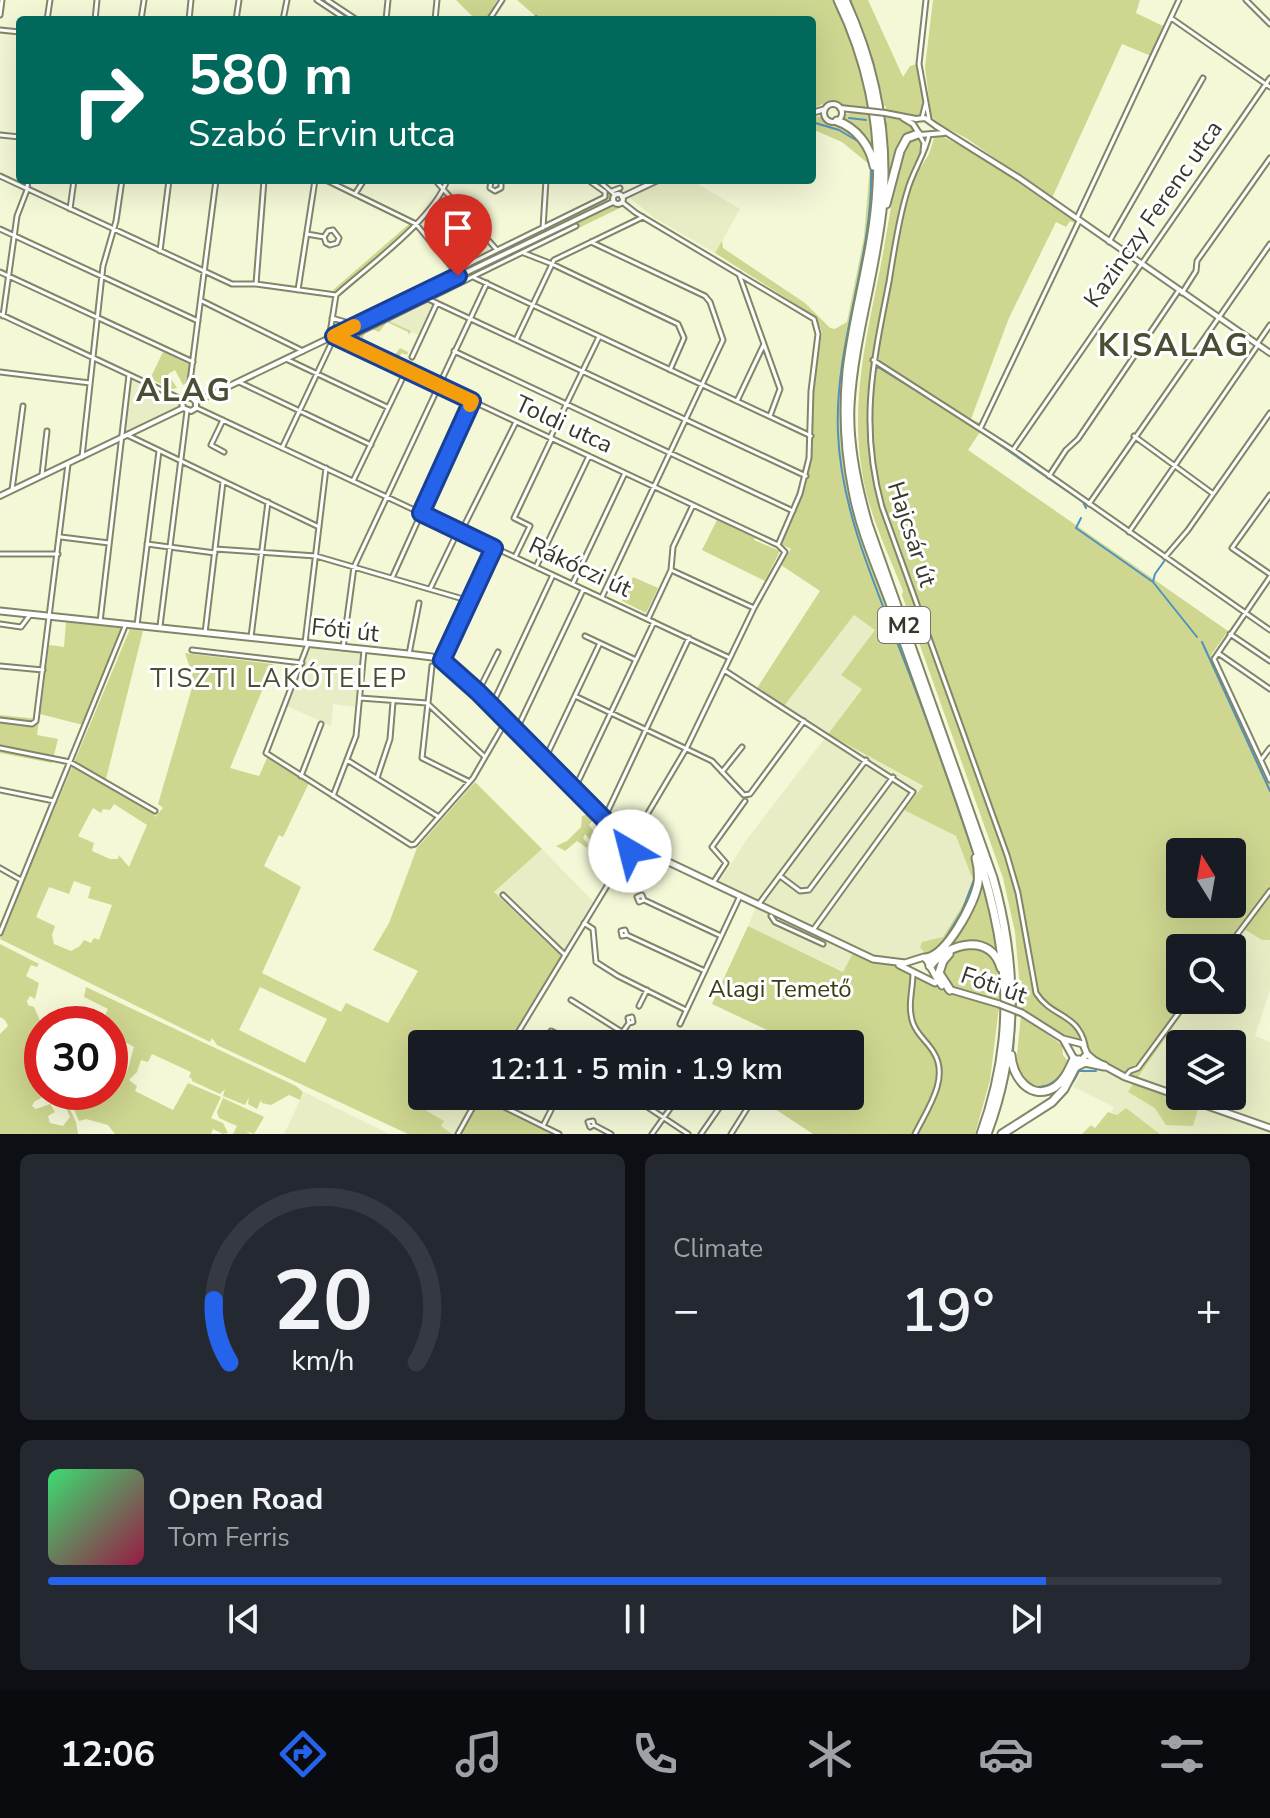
<!DOCTYPE html>
<html lang="en">
<head>
<meta charset="utf-8">
<style>
	body { margin:0; font-family:"Nunito Sans",sans-serif; background:#242831; color:#f1f3f6; height:100vh; display:flex; flex-direction:column; font-size:30px; white-space:nowrap }
	* { box-sizing:border-box; margin:0 }
	p { font-size:26px; color:#9ea1a6 }
	.icon { flex:none; width:44px; height:44px; fill:none; stroke:currentColor; stroke-width:2; stroke-linecap:round; stroke-linejoin:round }
	.map { position:relative; height:1134px; overflow:hidden }
	.sheet { display:flex; flex-direction:column; gap:20px; padding:20px; background:#0d0f14; flex:1 }
	.sheet>* { flex:none }
	.banner { position:absolute; left:16px; top:16px; width:800px; height:168px; border-radius:8px; box-shadow:0 8px 32px #0002; background:#00695c; color:#fff; overflow:hidden }
	.needle { width:52px; rotate:349deg }
	.fabs { position:absolute; left:1166px; top:838px; display:grid; gap:16px }
	.fabs a { display:grid; place-items:center; width:80px; height:80px; border-radius:8px; background:#171b24; box-shadow:0 8px 32px #0002; font-size:40px }
	.speed { position:absolute; left:24px; top:1006px; display:flex; gap:16px; font-size:40px; font-weight:700; text-align:center }
	.speed>* { display:grid; place-content:center; width:104px; height:104px; border-radius:50%; background:#171b24; box-shadow:0 8px 32px #0002; line-height:1 }
	.speed .limit { border:12px solid #d22; background:#fff; color:#111 }
	.pin { position:absolute; display:grid; place-items:center; width:68px; height:68px; color:#fff; margin:-82px -34px; border-radius:50% 50% 50% 0; rotate:-45deg; box-shadow:0 0 8px #0007 }
	.pin .icon { rotate:45deg }
	.me { position:absolute; width:88px; margin:-44px; rotate:323deg; stroke-linejoin:round; filter:drop-shadow(0 0 6px #0008) }
	.turn { display:flex; align-items:center; gap:28px; height:168px; padding:0 40px; font-size:36px }
	.turn .icon { width:104px; height:104px; stroke-width:2.5 }
	.turn b { display:block; font-size:56px; line-height:68px }
	.big { font-size:60px; font-weight:600; line-height:1.1 }
	.sheet .tile { flex:1; display:flex; flex-direction:column; justify-content:center; gap:12px; min-width:0; padding:0 28px; border-radius:12px; background:#242831 }
	.sheet .dial { align-items:center; gap:0 }
	.dial svg { height:208px; overflow:visible; fill:none; stroke:#363941; stroke-width:7; stroke-linecap:round; text-anchor:middle }
	.dial text { fill:#f1f3f6; stroke:none }
	.song { display:flex; align-items:center; gap:24px }
	.cover { width:96px; height:96px; border-radius:12px; background:linear-gradient(135deg,hsl(140 70% 55%),hsl(340 70% 35%)) }
	.played { height:8px; border-radius:4px; background:linear-gradient(90deg,#2563eb 85%,#363941 85%) }
	.keys { display:flex; justify-content:space-around; direction:ltr }
	.heat { display:flex; justify-content:space-between; align-items:center; font-size:44px; direction:ltr }
	.sheet .tiles { flex:1; display:grid; gap:20px; grid-template-columns:1fr 1fr }
	.tile:last-child { grid-column:span 2 }
	.trip { position:absolute; left:408px; top:1030px; width:456px; height:80px; border-radius:8px; background:#171b24; box-shadow:0 8px 32px #0002; font-weight:600; line-height:80px; text-align:center }
	.dock { display:flex; height:128px; justify-content:space-around; align-items:center; background:#090b0e; color:#9ea1a6 }
	.dock .icon { width:56px; height:56px }
	.dock .current { color:#2563eb }
	.dock b { font-size:36px; color:#f1f3f6 }
	.map>svg:first-child { display:block }
	.built { fill:#e8edc5; fill-rule:evenodd }
	.green { fill:#ced690; fill-rule:evenodd }
	.lines { fill:none; stroke-linecap:round; stroke-linejoin:round }
	.stream { stroke:#5092bd; stroke-width:2 }
	.minor-casing { stroke:#828668; stroke-width:7 }
	.tertiary-casing { stroke:#828668; stroke-width:8 }
	.secondary-casing { stroke:#828668; stroke-width:9 }
	.trunk-casing { stroke:#828668; stroke-width:11 }
	.minor { stroke:#fff; stroke-width:3 }
	.tertiary { stroke:#fff; stroke-width:4 }
	.secondary { stroke:#fff; stroke-width:5 }
	.trunk { stroke:#fff; stroke-width:7 }
	.tertiary-bridge-casing { stroke:#828668; stroke-width:8; stroke-linecap:butt }
	.secondary-bridge-casing { stroke:#828668; stroke-width:9; stroke-linecap:butt }
	.tertiary-bridge { stroke:#fff; stroke-width:4 }
	.secondary-bridge { stroke:#fff; stroke-width:5 }
	.route-casing { stroke:#184099; stroke-width:20 }
	.route { stroke:#2563eb; stroke-width:14 }
	.slow { stroke:#f59e0b; stroke-width:14 }
	.labels { text-anchor:middle; stroke-width:6; stroke-linejoin:round; paint-order:stroke }
	.shield { fill:#fff; stroke:#72746b; stroke-width:2 }
	.shield-label { font-size:22px; font-weight:bold; fill:#36382b }
	.street-label { font-size:24px; fill:#36382b; stroke:#fff }
	.park-label { font-size:24px; fill:#3a3d11; stroke:#fff }
	.neighbourhood-label { font-size:26px; letter-spacing:2px; fill:#4a4e32; stroke:#fff }
	.district-label { font-size:32px; font-weight:bold; letter-spacing:2px; fill:#4a4e32; stroke:#fff }
</style>
</head>
<body>
<div class="map">
<svg width="1270" height="1134" viewBox="0 0 1270 1134">
	<rect width="100%" height="100%" fill="#f4f8d7"/>
	<path class="built" d="M666 180H691L740 209 715 253 653 217 629 197Z
		M424 302 432 305 418 335 390 322 425 305Z
		M131 380 178 401V407L125 433Z
		M854 615 876 630 841 674 862 688 828 734 923 787 904 810 956 836 973 880 972 890 944 938 910 960 874 958 855 977 748 926 758 903 718 884 747 839 828 734 784 706Z
		M311 647 361 653 355 707 333 704 331 726 287 706Z
		M542 849 593 901 561 956 494 892Z
		M1244 929 1262 940H1270V990L1255 1036 1270 1042V1134H1160L1126 1108 1117 1115 1111 1112 1114 1107 1073 1087 1090 1057 1136 1079 1192 1000H1232L1230 948ZM1180 1044H1232V1096H1180Z
		M422 1089V1096H477L454 1134H408L401 1131Z
		M304 1092 389 1134H284Z"/>
	<path class="green" d="M456 0H497L486 20H476Z
		M517 0H836L856 48 870 108 843 105 831 100 812 109V20H540Z
		M850 0H868L903 77 910 66 917 64 923 99 921 115 916 117 885 110 886 106H883L873 61Z
		M933 0H1140L1136 13 1165 27 1151 56 1122 44 1052 198 966 138 937 123 931 115 925 67Z
		M858 112 871 113 876 162 867 141 844 119 846 114Z
		M886 115 907 120 914 129 909 134 888 190Z
		M812 116 822 117 829 123 839 122C866 145 871 150 875 186L847 465 975 853V886L965 910 939 950 927 956 920 947 922 942 943 937 972 890 973 880 956 836 904 810 923 786 828 734 862 689 841 675 875 630 854 615 784 706 757 688 820 591 781 565 791 549 781 544 802 495 811 460 814 385 822 332 816 317 715 253 722 241 723 248 805 303 830 328 835 329 847 322 864 237 870 165 842 142 812 129Z
		M935 135 942 136 970 151 973 150 1076 221V224L1070 221 1066 227 1056 222 1009 318 971 419 980 423 977 430 980 432 968 450 1228 631 1211 655 1270 783V940H1262L1244 929 1230 948H1180V1000H1192L1136 1080 1199 1106 1193 1126 1166 1125 1155 1108 1128 1092 1135 1080 1087 1054 1090 1050 1082 1027 1047 1004 1038 995 1026 929H1024C1027 948 1027 982 1036 997 1047 1015 1077 1017 1080 1039L1073 1042 1022 1011 1015 932 1003 878 902 595 903 591C889 555 872 521 864 483 850 412 863 353 877 284 886 242 891 201 900 160L909 140 920 138 922 153 909 179 904 199 908 200 913 180 929 154ZM1180 852H1232V904H1180Z
		M612 191 616 194 614 199 483 262 482 258 604 199Z
		M617 202 625 203 636 216 624 206 529 252 528 250 486 269 485 266 502 260 507 255Z
		M409 224 415 229 339 295 333 290Z
		M480 259 481 262 328 336 334 321 350 323Z
		M483 267 484 270 360 330 350 341 342 335Z
		M390 319 391 322 411 331 409 335 408 332 387 322 379 332 372 329 365 332 363 338 394 356 400 348 408 352 407 355 402 353 395 362 354 342 361 333Z
		M163 352 190 365 188 382 183 385 175 370 168 374 177 388 172 389 150 379Z
		M717 520 755 538 754 540 780 551 765 581 702 550Z
		M633 577 658 588 646 613 622 601Z
		M66 622 123 628 83 725 40 714 49 645 64 647Z
		M130 629 143 631 105 783 152 809 155 817 163 808 158 804 194 681 185 653 273 664 230 768 259 776 268 756 309 783 283 837 279 835 264 866 301 887 262 973 341 1012 346 1003 388 1023 418 971 373 950 389 923 417 848 475 782 542 849 494 892 561 956 508 1044H470L450 1034 445 1044H422V1089L415 1104 444 1121 441 1126 452 1134H408L217 1045 212 1038 210 1042 0 939ZM114 804 147 825 129 867 119 855 118 859H110L92 851 94 843 78 836 93 808 101 813 103 809 110 810ZM74 881 91 887 88 898 112 905 99 940 94 938 91 943 84 940 80 946 71 951 54 944 52 935 55 926 36 917 49 887 69 894ZM260 987 327 1019 305 1063 239 1030Z
		M0 715 39 719 37 735 58 739 52 763 0 753Z
		M591 813 615 839V844L599 837 600 824 594 819 589 825 595 833V838L591 840 585 834 583 838 588 844 587 848 577 841 565 851 556 846 567 841 581 827 582 816Z
		M980 876 998 953C980 935 962 943 942 952L956 932Z
		M748 926 843 972 854 951 880 962 901 967 913 977 927 978 952 993 999 1007 990 1080 975 1134H813L755 1096H785L801 1105 806 1096H850V1044H797L712 1004Z
		M0 944 39 964 37 967 31 965 26 976 39 983 35 999 30 996 27 1001 28 1005 34 1007 42 1025V1092H46V1095L34 1102 32 1106 36 1109 50 1104 55 1112 48 1116 50 1123 63 1126 70 1117 63 1101 64 1097 76 1122 78 1134H0V1034L8 1026 5 1020 0 1017Z
		M974 945C1004 961 998 970 999 1001L953 988 932 971 933 965 961 948Z
		M86 987 296 1086 303 1092 300 1100 289 1095 271 1105 262 1103 261 1100 257 1109 248 1104 249 1097 245 1105 223 1096 225 1089 220 1094 192 1081V1079L189 1077 191 1072 152 1054 148 1062 141 1060 137 1072 129 1080 137 1086 135 1091 173 1110 188 1083 221 1097 211 1118 223 1123 228 1133 223 1134 213 1129 211 1134H115L108 1125 86 1119 79 1121 69 1098 70 1092 114 1094C127 1080 129 1064 134 1047L112 1035V1032L110 1033V1024H101L108 1009 84 997Z
		M1021 1016 1062 1045 1063 1055 1068 1061C1059 1079 1049 1090 1028 1083L1016 1064Z
		M481 1097 553 1134H460Z
		M223 1098 264 1117 254 1134 246 1131 250 1134H233L237 1126 219 1118 217 1112Z
		M1126 1108 1160 1134H1082L1091 1125 1095 1128 1108 1112 1117 1115Z"/>
	<g class="lines">
		<path class="stream" d="M850 0 873 62 886 126
			M849 118 866 120
			M812 122 839 130 861 143
			M871 167C874 257 834 342 838 433 841 511 876 587 904 660 929 724 952 790 974 855
			M875 370 878 367 949 411
			M965 421 1083 502 1086 508
			M1081 518 1076 528 1153 582 1197 637
			M1153 582 1155 574 1165 560
			M1202 642 1270 791
			M945 939 962 911 975 877
			M1013 1052 1016 1002
			M1036 1087C1052 1087 1060 1078 1067 1065
			M1010 1134C1038 1114 1064 1103 1079 1071H1096"/>
		<defs>
			<path id="minor" d="M317 0 347 20
				M327 0 357 20
				M926 0 919 64 929 119
				M1246 0 1270 24
				M0 15 2 0
				M1171 18 1270 87
				M47 20 50 0
				M95 20 97 0
				M141 20 144 0
				M189 20 191 0
				M236 20 239 0
				M283 20 287 0
				M386 20 388 0
				M435 20 437 0
				M489 20 502 0
				M535 20 536 19
				M0 30 20 32
				M922 118 926 102
				M0 135 20 137
				M929 135C925 155 912 172 907 192 898 221 894 252 889 282 873 363 859 425 882 507L1007 855 1018 893 1036 993C1052 1018 1078 1013 1085 1045
				M920 136 924 143 923 151
				M0 176 232 284H256L336 295
				M326 180 416 224 455 271
				M435 180 497 250
				M491 180 490 188 495 191 501 188V180
				M598 180 615 195
				M27 188 28 180
				M612 191 620 188
				M355 194 364 180
				M622 202 636 213 814 319 818 334 811 391 809 458 800 494 778 545
				M70 209 74 180
				M1077 218 1179 0
				M543 228 546 180
				M0 229 198 321
				M307 234 324 237 326 243 330 245 337 243 339 238 333 230 328 231 324 237
				M591 242 705 296 710 302 723 340 602 597
				M1109 242 1203 78
				M160 251 169 180
				M524 253 552 264 678 324 684 338 670 370
				M0 272 193 362
				M739 274 780 389 770 416
				M473 277 811 436
				M256 284 264 180
				M298 290 315 180
				M1182 293 1196 271 1197 261 1270 158
				M428 299 806 476
				M202 301 303 351
				M0 314 183 400
				M3 316 17 216 27 190
				M332 318 349 323 605 197V192L588 180
				M330 333 336 295C367 267 434 219 447 180
				M334 336 778 545
				M516 340 554 260 643 217
				M351 344 358 333 576 226
				M1257 344 1270 325
				M454 351 793 511
				M412 357 437 303
				M286 359 387 407
				M873 360 1013 450 1270 630
				M0 372 90 383
				M239 382 371 445
				M188 397 216 180
				M737 401 764 344
				M197 408 730 658
				M223 420 211 445 224 452
				M981 427 1079 221
				M127 435 319 527
				M1134 436 1212 493
				M550 438 599 337
				M282 448 330 346
				M1013 450 1270 78
				M82 457 103 266 116 221 122 180
				M42 475 47 431
				M1049 476 1066 450 1078 439 1179 290
				M353 481 406 371
				M12 490 23 406
				M1270 495 1232 548 1270 574
				M1089 504 1270 244
				M461 532 516 422
				M1129 532 1258 345
				M61 537 109 543
				M147 544 215 553
				M215 549 316 556 470 601
				M0 554H58
				M515 557 530 526 514 518 552 438
				M1165 557 1188 530 1270 413
				M536 567 589 456
				M671 570 754 608
				M1270 577 1214 659 1270 780
				M392 578 472 401
				M573 583 625 473
				M430 589 458 531
				M648 619 671 570 673 547 693 505
				M100 622 129 375
				M0 624 21 627 30 615
				M137 625 159 451
				M160 626 187 411
				M205 633 223 482
				M1230 634 1270 661
				M585 636 636 660
				M251 637 268 502
				M305 643 326 468
				M308 644 266 753 411 845 415 844 473 778 506 721
				M343 648 354 567 487 283
				M192 650 302 663
				M1218 653 1270 689
				M409 654 419 603
				M442 660 494 548
				M0 666 43 670
				M432 666 422 758 468 781
				M724 670 913 792 813 930
				M478 692 498 652
				M575 696 712 761 744 795 750 794 804 721
				M360 698 427 703 485 757
				M492 705 553 575
				M0 720 32 724 36 721 68 464
				M516 731 583 590
				M0 748 70 762 155 811
				M545 759 600 643
				M347 760 439 817
				M1261 760 1270 748
				M722 772 742 747
				M301 776 321 724
				M377 778 390 739 393 702
				M575 788 654 622
				M0 790 54 801
				M333 796 356 736 364 650
				M604 819 689 638
				M632 840 686 749 754 608 785 552 778 545
				M624 858 625 844
				M0 868 21 880
				M780 876 800 891 809 890 893 777
				M713 883 726 863 712 847 745 801
				M503 895 565 955
				M644 900 642 895 637 897 639 902 644 900 721 936
				M758 905 866 760
				M771 916 775 922 823 944
				M584 923 593 929 596 962 618 976 686 1010
				M625 930 627 935 622 936 621 931Z
				M0 933 126 624
				M627 935 705 971
				M1227 948 1270 891
				M913 973C913 990 907 1006 913 1023 917 1035 928 1042 934 1053 950 1079 926 1111 915 1134
				M571 1000 622 1032
				M639 1006 647 990
				M680 1024 740 896
				M551 1031 555 1033 553 1037 549 1036Z
				M555 1036 561 1044
				M511 1044 624 858 637 848
				M614 1044 629 1023 628 1018 632 1017 633 1022 629 1023
				M1125 1077 1130 1071 1138 1068 1188 1000
				M482 1096 559 1134
				M631 1096 688 1134
				M722 1096 726 1101 728 1096
				M594 1125 590 1127 588 1122 593 1121 594 1125 611 1134
				M543 1126 558 1096
				M458 1134 479 1096
				M652 1134 679 1096
				M701 1134 724 1101
				M731 1134 755 1096"/>
			<path id="tertiary" d="M824 113a9 9 0 1 1 18 0a9 9 0 1 1-18 0Z
				M840 108 868 111
				M812 113 825 109
				M885 113 916 119 925 118 936 126 1019 178 1270 353
				M903 118 913 124 920 135 944 133
				M613 199a5 5 0 1 1 10 0a5 5 0 1 1-10 0Z
				M622 197 658 180
				M196 402 613 202
				M183 408 182 402 186 398H192L196 402
				M183 408 191 411 196 408V402
				M0 496 183 408"/>
			<path id="secondary" d="M0 611 408 654 432 657 450 665 617 832 625 844H631V839L617 832
				M632 842 658 857 873 959 905 963 924 957C929 961 934 977 942 986
				M899 965 935 983
				M948 989 999 1004
				M1022 1013 1063 1039 1074 1059 1081 1060 1087 1054
				M1063 1039 1083 1044 1087 1054 1094 1060 1125 1077 1270 1128"/>
			<path id="trunk" d="M838 0C866 58 881 123 877 187 874 250 854 309 847 371 843 412 845 451 853 491 860 529 876 565 889 600 910 659 931 718 952 777 997 904 1029 1001 981 1134
				M845 0C874 63 888 131 883 201 877 269 854 336 850 405 848 445 857 486 868 524L993 878C1017 963 1019 1050 987 1134
				M837 121C857 128 870 146 874 166
				M886 204 900 151 907 138 918 134
				M949 954 943 961 939 973 950 990
				M926 958C947 955 974 904 978 883 979 875 978 866 976 858
				M930 966C949 942 991 933 1001 968
				M1011 1055C1012 1077 1031 1102 1055 1087 1065 1080 1069 1069 1074 1059
				M1077 1066 1085 1062 1104 1066
				M1002 1134 1052 1102 1064 1089 1079 1060"/>
		</defs>
		<use href="#minor" class="minor-casing"/>
		<use href="#tertiary" class="tertiary-casing"/>
		<use href="#secondary" class="secondary-casing"/>
		<use href="#trunk" class="trunk-casing"/>
		<use href="#minor" class="minor"/>
		<use href="#tertiary" class="tertiary"/>
		<use href="#secondary" class="secondary"/>
		<use href="#trunk" class="trunk"/>
		<defs>
			<path id="tertiary-bridge" d="M868 111 885 113"/>
			<path id="secondary-bridge" d="M999 1004 1022 1013"/>
		</defs>
		<use href="#tertiary-bridge" class="tertiary-bridge-casing"/>
		<use href="#secondary-bridge" class="secondary-bridge-casing"/>
		<use href="#tertiary-bridge" class="tertiary-bridge"/>
		<use href="#secondary-bridge" class="secondary-bridge"/>
	</g>
	<g class="lines">
		<defs>
			<path id="route" d="M458 276 334 336 472 401 421 513 494 548 442 660 478 692 617 832 631 839 630 851"/>
		</defs>
		<use href="#route" class="route-casing"/>
		<use href="#route" class="route"/>
		<path class="slow" d="M354 326 334 336 472 401 470 405"/>
	</g>
	<g class="labels">
		<rect class="shield" x="878" y="607" width="52" height="36" rx="6"/>
		<g class="shield-label">
			<text x="904" y="633">M2</text>
		</g>
		<g class="street-label">
			<text transform="translate(1153 214) rotate(-55)" y="8">Kazinczy Ferenc utca</text>
			<text transform="translate(564 424) rotate(25)" y="8">Toldi utca</text>
			<text transform="translate(912 534) rotate(72)" y="8">Hajcsár út</text>
			<text transform="translate(580 567) rotate(25)" y="8">Rákóczi út</text>
			<text transform="translate(345 630) rotate(6)" y="8">Fóti út</text>
			<text transform="translate(994 985) rotate(19)" y="8">Fóti út</text>
		</g>
		<g class="park-label">
			<text x="780" y="997">Alagi Temető</text>
		</g>
		<g class="neighbourhood-label">
			<text x="279" y="687">TISZTI LAKÓTELEP</text>
		</g>
		<g class="district-label">
			<text x="1174" y="356">KISALAG</text>
			<text x="184" y="401">ALAG</text>
		</g>
	</g>
</svg>
<div class="fabs">
<a><svg class="needle" viewBox="-14 -14 28 28"><path d="M0-13l5 13h-10z" fill="#e53935"/><path d="M0 13l5-13h-10z" fill="#9ea1a6"/></svg></a>
<a><svg class="icon" aria-label="search" viewBox="0 0 24 24"><circle cx="10" cy="10" r="6"/><path d="M15 15l6 6"/></svg></a>
<a><svg class="icon" aria-label="layers" viewBox="0 0 24 24"><path d="M12 4l9 5-9 5-9-5zM3 14l9 5 9-5"/></svg></a>
</div>
<div class="speed"><div class="limit">30</div></div>
<div class="pin" style="left:458px;top:276px;background:#d93025"><svg class="icon" aria-label="arrive" viewBox="0 0 24 24"><path d="M6 21V4h12l-3 4 3 4H6"/></svg></div>
<svg class="me" style="left:630px;top:851px" viewBox="-20 -20 40 40"><circle r="19" fill="#fff"/><path d="M0-13L10 11 0 6-10 11z" fill="#2563eb"/></svg>
<div class="trip">12:11 · 5 min · 1.9 km</div>
<div class="banner">
<div class="turn"><svg class="icon" aria-label="right" viewBox="0 0 24 24"><path d="M7 20v-9h11M14 6l5 5-5 5"/></svg><div><b>580 m</b>Szabó Ervin utca</div></div>
</div>
</div>
<section class="sheet">
<div class="tiles">
<div class="tile dial"><svg viewBox="0 0 100 80">
<path d="M14 69A42 42 0 1 1 86 69"/>
<path d="M14 69A42 42 0 0 1 8 45" stroke="#2563eb"/>
<text x="50" y="56" font-size="32" font-weight="700">20</text>
<text x="50" y="72" font-size="11">km/h</text>
</svg></div>
<div class="tile"><p>Climate</p>
<div class="heat"><a>−</a><b class="big">19°</b><a>+</a></div>
</div>
<div class="tile">
<div class="song"><i class="cover"></i><div><b>Open Road</b><p>Tom Ferris</p></div></div>
<div class="played"></div>
<div class="keys"><svg class="icon" aria-label="previous" viewBox="0 0 24 24"><path d="M18 5L8 12l10 7zM5 5v14"/></svg><svg class="icon" aria-label="pause" viewBox="0 0 24 24"><path d="M8 5v14M16 5v14"/></svg><svg class="icon" aria-label="next" viewBox="0 0 24 24"><path d="M6 5l10 7-10 7zM19 5v14"/></svg></div>
</div>
</div>
</section>
<nav class="dock">
<b>12:06</b>
<svg class="icon current" aria-label="directions" viewBox="0 0 24 24"><path d="M12 3l9 9-9 9-9-9zM9 14v-3h6M13 9l2 2-2 2"/></svg>
<svg class="icon" aria-label="music" viewBox="0 0 24 24"><path d="M9 18V5l10-2v13"/><circle cx="6" cy="18" r="3"/><circle cx="16" cy="16" r="3"/></svg>
<svg class="icon" aria-label="phone" viewBox="0 0 24 24"><path d="M5 4h4l2 5-3 2q2 4 5 5l2-3 5 2v4C11 20 4 13 5 4z"/></svg>
<svg class="icon" aria-label="climate" viewBox="0 0 24 24"><path d="M12 3v18M4 7l16 10M4 17L20 7"/></svg>
<svg class="icon" aria-label="car" viewBox="0 0 24 24"><path d="M5 17H2v-5l4-1 3-4h7l3 4 3 1v5h-3M9 17h6M6 11h13"/><circle cx="7" cy="17" r="2"/><circle cx="17" cy="17" r="2"/></svg>
<svg class="icon" aria-label="filters" viewBox="0 0 24 24"><path d="M4 7h16M4 17h16"/><circle cx="9" cy="7" r="2"/><circle cx="15" cy="17" r="2"/></svg>
</nav>
</body>
</html>
